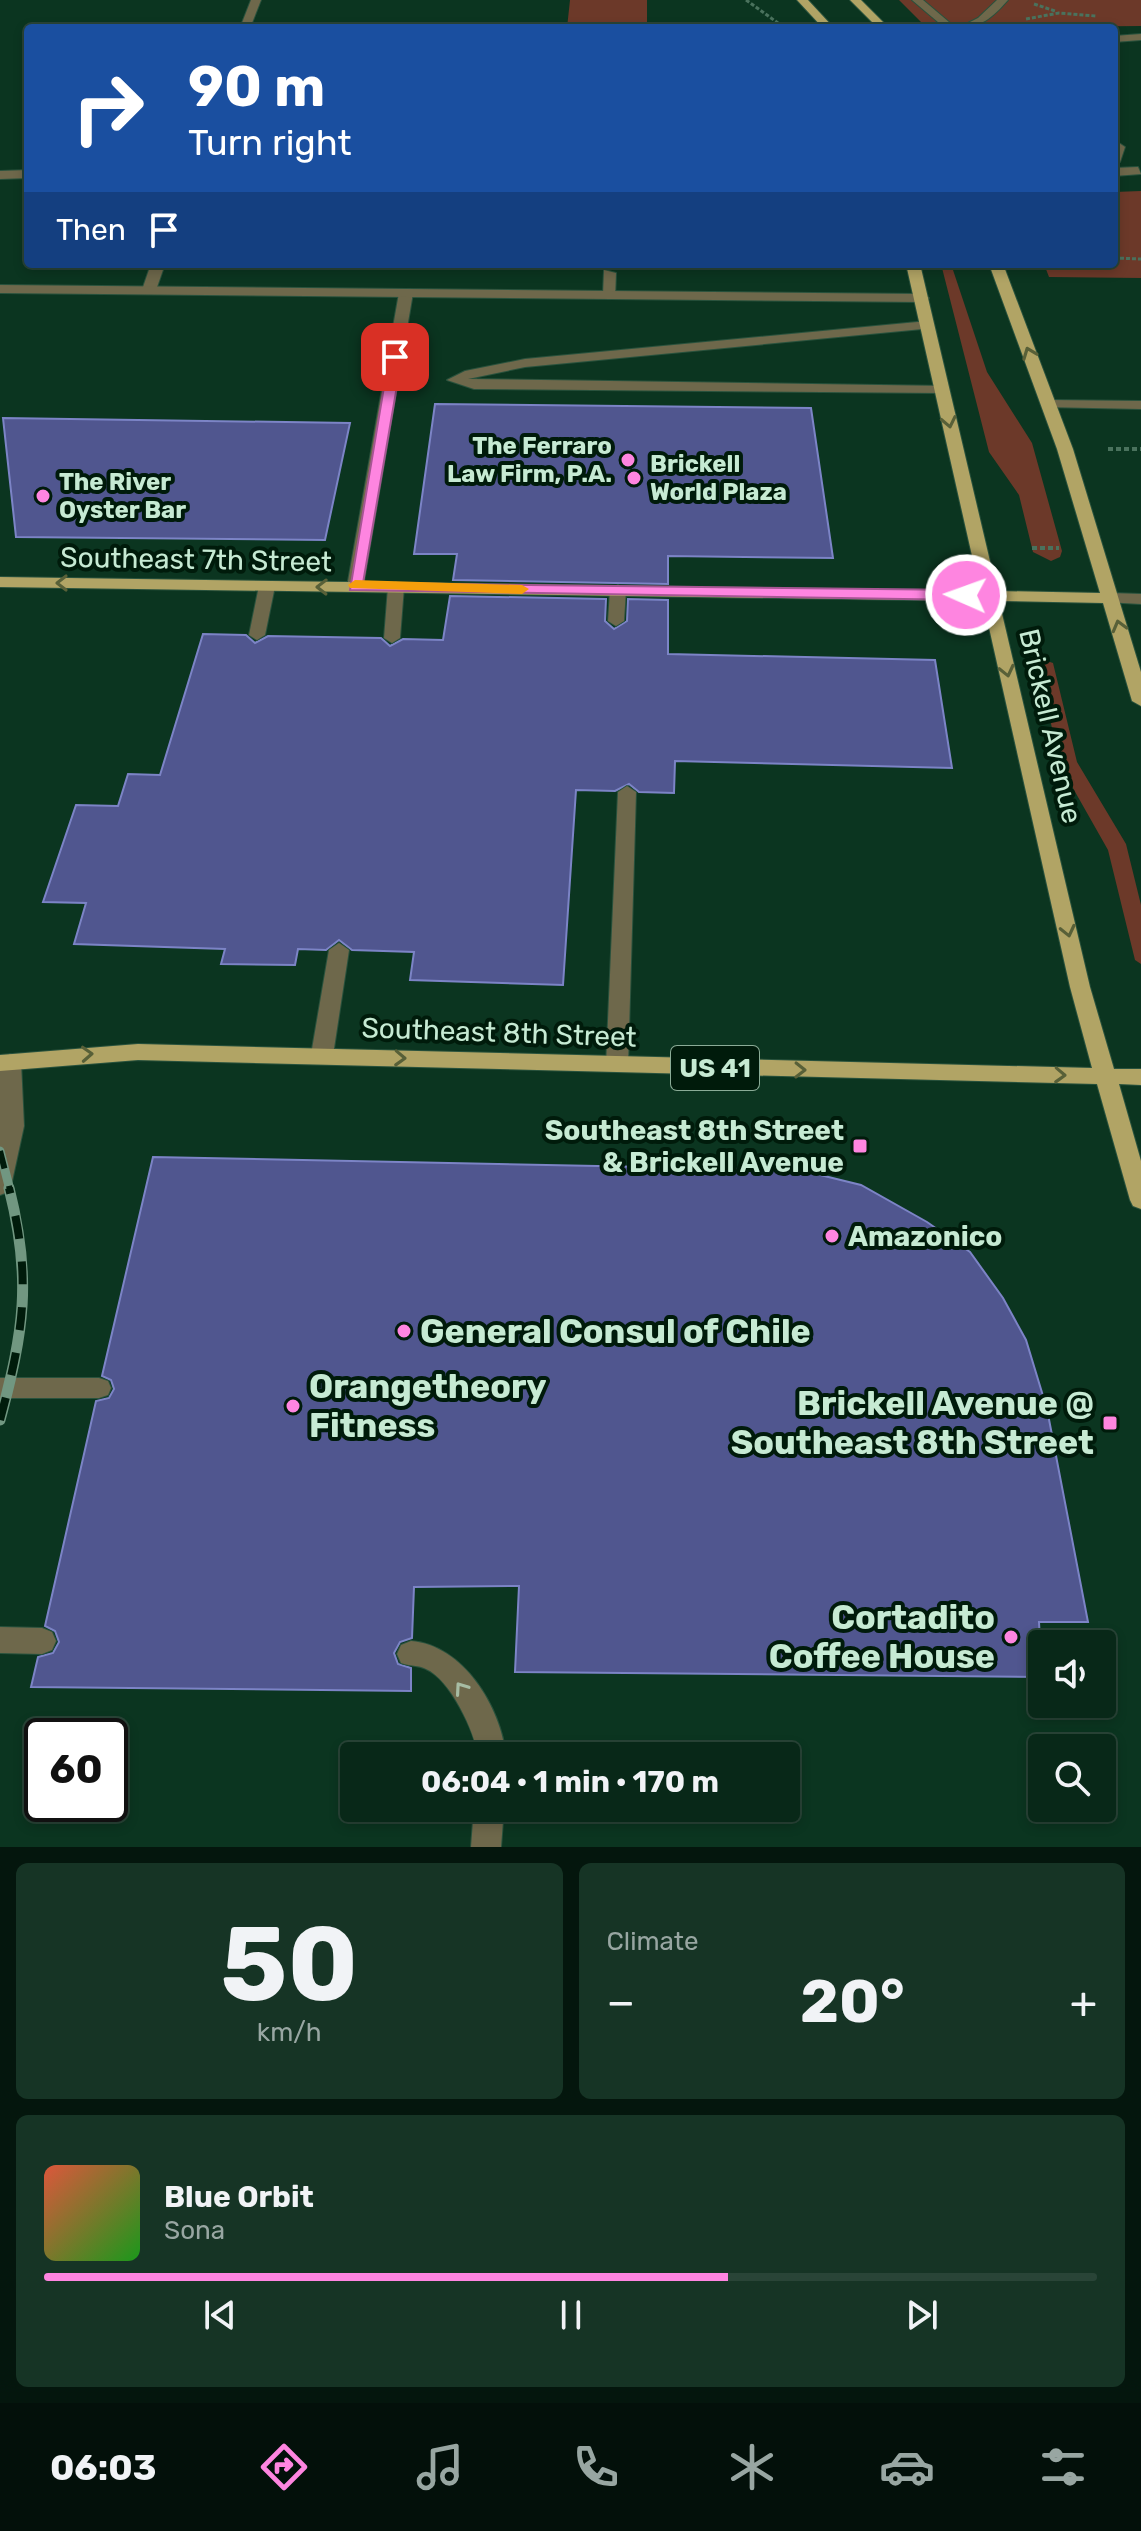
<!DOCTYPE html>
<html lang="en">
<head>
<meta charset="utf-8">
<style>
	body { margin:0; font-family:Rubik,sans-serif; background:#163425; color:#f1f3f6; height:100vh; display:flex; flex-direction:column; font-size:30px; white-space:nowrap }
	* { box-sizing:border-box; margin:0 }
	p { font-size:26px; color:#98a6a2 }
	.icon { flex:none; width:44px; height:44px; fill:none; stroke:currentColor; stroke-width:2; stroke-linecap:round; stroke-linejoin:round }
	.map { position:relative; height:1847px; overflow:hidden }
	.drawer { display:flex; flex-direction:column; gap:16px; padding:16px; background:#04160d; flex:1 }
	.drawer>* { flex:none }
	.top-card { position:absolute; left:24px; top:24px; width:1094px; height:244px; border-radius:8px; box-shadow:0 4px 12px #0003,0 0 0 2px #294437; background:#1a4fa0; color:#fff; overflow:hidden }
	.fabs { position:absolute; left:1028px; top:1630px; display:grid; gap:16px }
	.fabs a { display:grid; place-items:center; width:88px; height:88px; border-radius:8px; background:#082818; box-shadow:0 4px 12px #0003,0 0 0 2px #294437; font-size:40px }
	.speed { position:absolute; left:24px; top:1718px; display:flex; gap:16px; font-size:40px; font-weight:700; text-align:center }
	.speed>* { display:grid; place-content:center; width:104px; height:104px; border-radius:50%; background:#082818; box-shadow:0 4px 12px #0003,0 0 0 2px #294437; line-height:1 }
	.speed .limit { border:4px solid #111; border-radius:12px; background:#fff; color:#111 }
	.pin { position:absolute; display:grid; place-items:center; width:68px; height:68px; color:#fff; margin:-34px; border-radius:16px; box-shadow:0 4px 12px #0006 }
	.me { position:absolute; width:88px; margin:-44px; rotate:272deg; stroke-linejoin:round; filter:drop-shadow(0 0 6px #0008) }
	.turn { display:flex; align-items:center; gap:28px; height:168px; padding:0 32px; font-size:36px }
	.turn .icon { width:104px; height:104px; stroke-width:2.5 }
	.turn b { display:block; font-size:56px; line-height:68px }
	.then { display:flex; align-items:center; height:76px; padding:0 32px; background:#0003; gap:16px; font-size:30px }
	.big { font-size:60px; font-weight:700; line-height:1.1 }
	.drawer .widget { flex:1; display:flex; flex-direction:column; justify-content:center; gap:12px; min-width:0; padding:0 28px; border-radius:12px; background:#163425 }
	.drawer .dial { align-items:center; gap:0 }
	.dial b { font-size:104px; line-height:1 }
	.song { display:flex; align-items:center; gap:24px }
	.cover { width:96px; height:96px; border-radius:12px; background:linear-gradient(135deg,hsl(10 70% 55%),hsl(120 70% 35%)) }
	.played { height:8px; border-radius:4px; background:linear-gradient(90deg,#fe85e0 65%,#294437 65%) }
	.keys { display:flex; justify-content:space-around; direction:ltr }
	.heat { display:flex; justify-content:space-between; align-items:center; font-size:44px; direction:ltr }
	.drawer .tiles { flex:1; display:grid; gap:16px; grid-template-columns:1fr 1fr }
	.widget:last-child { grid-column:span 2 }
	.trip { position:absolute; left:340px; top:1742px; width:460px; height:80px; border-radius:8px; background:#082818; box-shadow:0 4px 12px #0003,0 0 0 2px #294437; font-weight:700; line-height:80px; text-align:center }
	.dock { display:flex; height:128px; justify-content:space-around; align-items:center; background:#03100a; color:#98a6a2 }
	.dock .icon { width:56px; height:56px }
	.dock .active { color:#fe85e0 }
	.dock b { font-size:36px; color:#f1f3f6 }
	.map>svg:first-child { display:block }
	.green { fill:#6c3929 }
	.building { fill:#50568f; stroke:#7c84c6; stroke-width:2 }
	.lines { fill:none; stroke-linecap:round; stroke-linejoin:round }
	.lane-casing { stroke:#29523d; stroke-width:2 }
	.street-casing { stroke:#29523d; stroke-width:2 }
	.primary-casing { stroke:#29523d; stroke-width:2 }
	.path-far1 { stroke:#4a725d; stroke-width:3; stroke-dasharray:4 2; stroke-linecap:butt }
	.path { stroke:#4a725d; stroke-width:4; stroke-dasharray:5 3; stroke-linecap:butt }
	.lane { fill:#6e684b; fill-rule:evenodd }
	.street { fill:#6e684b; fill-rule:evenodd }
	.primary { fill:#b1a465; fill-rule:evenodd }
	.rail-far1-casing { stroke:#719781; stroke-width:9 }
	.rail-casing { stroke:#719781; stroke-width:11 }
	.rail-far1 { stroke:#001b0b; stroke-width:6; stroke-dasharray:18; stroke-linecap:butt }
	.rail { stroke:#001b0b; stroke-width:8; stroke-dasharray:23; stroke-linecap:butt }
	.oneway { stroke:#586038 }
	.oneway2 { stroke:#a7bca3 }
	.route { fill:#fe85e0; stroke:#a55692; stroke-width:2 }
	.slow { fill:#f59e0b }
	.poi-dot { fill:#fe85e0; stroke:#001b0b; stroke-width:3 }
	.labels { text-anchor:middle; stroke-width:8; stroke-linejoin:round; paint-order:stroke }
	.far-poi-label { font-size:24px; font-weight:bold; fill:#c6ead3; stroke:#001b0b; text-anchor:start }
	.shield { fill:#001b0b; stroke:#8bac97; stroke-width:2 }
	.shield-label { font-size:26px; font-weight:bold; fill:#c6ead3 }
	.street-label { font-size:28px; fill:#c6ead3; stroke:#001b0b }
	.poi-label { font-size:28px; font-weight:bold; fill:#c6ead3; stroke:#001b0b; text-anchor:end }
	.near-poi-label { font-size:34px; font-weight:bold; fill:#c6ead3; stroke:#001b0b; text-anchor:start }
</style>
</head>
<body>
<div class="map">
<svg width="1141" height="1847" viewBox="0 0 1141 1847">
	<rect width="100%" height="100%" fill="#0b3520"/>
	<path class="green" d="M570 0H647V28H567Z
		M899 0H1141V26L927 28Z
		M1141 191V278L1049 277 1044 264H1114V192Z
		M941 264H951L987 372 1032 443 1062 551 1060 557 1051 561 1033 552 1019 495 989 452Z
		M1041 659 1053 663 1077 762 1126 844 1141 905V964L1135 960 1108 850 1061 767 1037 663Z"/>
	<path class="building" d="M435 404 811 408 833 558 668 556V584L453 580 457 554H414Z
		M3 418 350 423 325 540 16 537Z
		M450 596 606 599 605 621 614 629 627 621 628 599 668 600V654L935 660 952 768 675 761 674 793 639 792 629 784 615 791 576 790 563 985 410 980 414 952 352 950 339 940 326 950 298 949 295 965 221 964 225 949 74 944 86 903 43 902 76 805 118 806 128 774 160 775 203 634 246 635 255 643 268 636 381 638 390 646 403 639 443 640Z
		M153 1157 800 1170 861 1185 927 1222 970 1252 1003 1298 1026 1340 1047 1409 1088 1622H1039L1042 1677 515 1672 519 1586 414 1587 412 1638 400 1642 394 1653 398 1664 411 1668V1691L31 1687 38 1657 53 1653 59 1642 55 1631 45 1626 96 1401 109 1398 114 1389 111 1380 102 1376Z"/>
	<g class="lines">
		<defs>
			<path id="lane" d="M251 0H261L250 28H240Z
				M912 0H923L956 28H945Z
				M997 0H1008C993 17 981 28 958 28L978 18Z
				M1141 34V40L1114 42V36Z
				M1119 143 1125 147 1120 162 1114 166V146Z
				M151 264H165L156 290 149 294 142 290Z
				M604 270 616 273 615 298 603 295Z
				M406 289 413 293 363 587 355 592 347 587 399 293Z
				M928 321 933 322V328L525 367 468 379 947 386V392L942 393 474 389 447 380 465 371 525 359Z
				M1048 400 1141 401V409L1043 407 1041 404Z
				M267 581 275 586 265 635 257 640 249 635 259 586Z
				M396 582 404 587 400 638 392 643 384 638 388 587Z
				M618 585 626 590 624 621 616 626 608 621 610 590Z
				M1111 593 1141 594V604L1105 602 1103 598Z
				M627 786 636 792 628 1066 625 1071H609L606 1066 618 792Z
				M339 943 349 950 333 1055 330 1060H314L311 1055 329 950Z
				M0 1378H99L108 1381 111 1388 108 1395 99 1398H0Z
				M0 1627 42 1628 52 1632 56 1641 52 1650 42 1654 0 1653Z
				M411 1641C463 1645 501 1707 506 1756H478C475 1732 450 1679 426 1669 419 1665 409 1666 401 1663L397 1654 401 1645Z
				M474 1808H504L501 1847H471Z"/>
			<path id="street" d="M1114 168 1138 167 1141 174 1114 176Z
				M28 170V178L0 179V171Z
				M0 285 922 294 929 298 922 302 0 293Z
				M10 1054 18 1057 21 1062 24 1126 11 1186 8 1192 0 1195V1061Z"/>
			<path id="primary" d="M797 0H808L834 28H823Z
				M850 0H861L889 28H878Z
				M906 264H920L997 591 1100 593 1057 449 989 264H1003L1073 449 1141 672V706L1132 701 1103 603 999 601 1090 987 1114 1069H1141V1085L1119 1084 1141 1161V1209L1133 1206 1130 1200 1097 1084 138 1060 0 1071V1055L138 1044 1092 1068 1070 987 983 601 0 587V577L980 591Z"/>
		</defs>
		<use href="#lane" class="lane-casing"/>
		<use href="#street" class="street-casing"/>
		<use href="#primary" class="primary-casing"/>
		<path class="path-far1" d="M746 0 778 23
			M1034 4 1055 11
			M1026 19 1059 13 1096 16
			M1114 258 1141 259"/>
		<path class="path" d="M1108 449H1141
			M1032 548H1059"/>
		<use href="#lane" class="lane"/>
		<use href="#street" class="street"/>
		<use href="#primary" class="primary"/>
		<defs>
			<path id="rail-far1" d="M0 1151 10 1190"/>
			<path id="rail" d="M0 1420C24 1330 32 1279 9 1188"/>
		</defs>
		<use href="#rail-far1" class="rail-far1-casing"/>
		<use href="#rail" class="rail-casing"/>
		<use href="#rail-far1" class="rail-far1"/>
		<use href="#rail" class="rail"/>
	</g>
	<defs><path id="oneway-chevron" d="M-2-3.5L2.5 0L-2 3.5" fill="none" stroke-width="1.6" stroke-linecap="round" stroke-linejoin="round" transform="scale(2)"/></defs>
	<g class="oneway">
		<use href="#oneway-chevron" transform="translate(1029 353) rotate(-111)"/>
		<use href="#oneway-chevron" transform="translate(949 422) rotate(78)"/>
		<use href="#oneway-chevron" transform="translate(62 583) rotate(-180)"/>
		<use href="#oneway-chevron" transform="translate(322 587) rotate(-179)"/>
		<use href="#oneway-chevron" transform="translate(1119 626) rotate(-105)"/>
		<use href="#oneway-chevron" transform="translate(1007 671) rotate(77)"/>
		<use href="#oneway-chevron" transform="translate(1068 931) rotate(77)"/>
		<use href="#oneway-chevron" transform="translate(87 1054) rotate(-3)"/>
		<use href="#oneway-chevron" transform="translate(400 1058) rotate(2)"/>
		<use href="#oneway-chevron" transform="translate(800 1070) rotate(1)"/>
		<use href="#oneway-chevron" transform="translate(1060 1075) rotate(2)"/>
	</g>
	<use class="oneway2" href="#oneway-chevron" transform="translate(461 1688) rotate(-125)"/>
	<path class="route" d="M395 354 402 357 363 583 966 590 973 595 966 600 350 590 389 357Z"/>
	<path class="slow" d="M355 580 522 585 529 589 522 594 350 588 348 585Z"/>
	<g class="poi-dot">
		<circle cx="628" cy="460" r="8"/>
		<circle cx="634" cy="478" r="8"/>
		<circle cx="43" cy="496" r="8"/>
		<rect x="852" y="1138" width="16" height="16" rx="4"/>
		<circle cx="832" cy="1236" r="8"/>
		<circle cx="404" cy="1331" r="8"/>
		<circle cx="293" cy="1406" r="8"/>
		<rect x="1102" y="1415" width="16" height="16" rx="4"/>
		<circle cx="1011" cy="1637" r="8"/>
	</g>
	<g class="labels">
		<g class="far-poi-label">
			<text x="612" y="454" text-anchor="end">The Ferraro<tspan x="612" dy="28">Law Firm, P.A.</tspan></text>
			<text x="650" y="472">Brickell<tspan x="650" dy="28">World Plaza</tspan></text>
			<text x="59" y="490">The River<tspan x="59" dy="28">Oyster Bar</tspan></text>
		</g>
		<rect class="shield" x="671" y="1046" width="88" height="44" rx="6"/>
		<g class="shield-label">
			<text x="715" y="1077">US 41</text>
		</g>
		<g class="street-label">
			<text transform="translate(196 559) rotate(1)" y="10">Southeast 7th Street</text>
			<text transform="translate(1051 726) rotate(77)" y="10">Brickell Avenue</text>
			<text transform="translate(499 1032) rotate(2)" y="10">Southeast 8th Street</text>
		</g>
		<g class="poi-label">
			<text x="844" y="1140">Southeast 8th Street<tspan x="844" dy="32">&amp; Brickell Avenue</tspan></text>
			<text x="848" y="1246" text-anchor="start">Amazonico</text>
		</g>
		<g class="near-poi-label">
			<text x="420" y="1343">General Consul of Chile</text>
			<text x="309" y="1398">Orangetheory<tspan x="309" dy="39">Fitness</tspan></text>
			<text x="1094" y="1415" text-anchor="end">Brickell Avenue @<tspan x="1094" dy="39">Southeast 8th Street</tspan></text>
			<text x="995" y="1629" text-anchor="end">Cortadito<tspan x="995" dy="39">Coffee House</tspan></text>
		</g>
	</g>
</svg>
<div class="fabs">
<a><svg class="icon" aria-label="sound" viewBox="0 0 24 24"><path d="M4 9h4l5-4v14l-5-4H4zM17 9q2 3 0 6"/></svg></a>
<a><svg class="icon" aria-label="search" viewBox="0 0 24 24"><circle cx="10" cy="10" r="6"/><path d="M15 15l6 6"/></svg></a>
</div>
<div class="speed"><div class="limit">60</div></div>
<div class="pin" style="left:395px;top:357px;background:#d93025"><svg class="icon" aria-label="arrive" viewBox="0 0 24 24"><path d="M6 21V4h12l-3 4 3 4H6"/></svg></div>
<svg class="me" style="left:966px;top:595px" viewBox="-20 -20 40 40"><circle r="17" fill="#fe85e0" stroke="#fff" stroke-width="3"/><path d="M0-11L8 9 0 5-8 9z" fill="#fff"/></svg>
<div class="trip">06:04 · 1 min · 170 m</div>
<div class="top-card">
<div class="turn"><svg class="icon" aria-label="right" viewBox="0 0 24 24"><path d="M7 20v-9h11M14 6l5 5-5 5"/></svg><div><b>90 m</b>Turn right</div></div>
<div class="then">Then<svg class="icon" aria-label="arrive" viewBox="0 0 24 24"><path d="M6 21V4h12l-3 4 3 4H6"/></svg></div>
</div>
</div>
<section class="drawer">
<div class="tiles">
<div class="widget dial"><b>50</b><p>km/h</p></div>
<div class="widget"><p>Climate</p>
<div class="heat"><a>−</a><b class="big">20°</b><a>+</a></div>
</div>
<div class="widget">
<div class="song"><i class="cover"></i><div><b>Blue Orbit</b><p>Sona</p></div></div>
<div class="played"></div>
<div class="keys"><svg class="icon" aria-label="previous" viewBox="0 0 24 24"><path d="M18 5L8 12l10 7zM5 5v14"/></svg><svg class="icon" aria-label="pause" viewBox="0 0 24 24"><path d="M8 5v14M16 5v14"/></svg><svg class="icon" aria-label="next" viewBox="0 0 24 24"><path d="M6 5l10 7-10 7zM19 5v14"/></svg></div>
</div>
</div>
</section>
<nav class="dock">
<b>06:03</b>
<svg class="icon active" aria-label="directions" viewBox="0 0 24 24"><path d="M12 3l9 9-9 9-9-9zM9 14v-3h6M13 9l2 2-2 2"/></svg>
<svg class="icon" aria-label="music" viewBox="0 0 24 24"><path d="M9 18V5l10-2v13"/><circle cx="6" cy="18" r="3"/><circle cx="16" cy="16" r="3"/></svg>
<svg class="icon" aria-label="phone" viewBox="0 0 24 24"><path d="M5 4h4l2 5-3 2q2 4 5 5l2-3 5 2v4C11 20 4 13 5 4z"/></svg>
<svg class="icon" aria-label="climate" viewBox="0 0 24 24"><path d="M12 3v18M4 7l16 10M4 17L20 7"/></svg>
<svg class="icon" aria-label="car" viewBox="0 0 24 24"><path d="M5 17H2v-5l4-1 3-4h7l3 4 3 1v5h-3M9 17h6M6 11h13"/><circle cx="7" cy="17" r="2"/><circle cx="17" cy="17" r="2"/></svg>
<svg class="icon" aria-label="filters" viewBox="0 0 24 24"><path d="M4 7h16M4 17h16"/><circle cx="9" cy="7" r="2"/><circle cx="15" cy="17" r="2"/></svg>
</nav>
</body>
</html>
